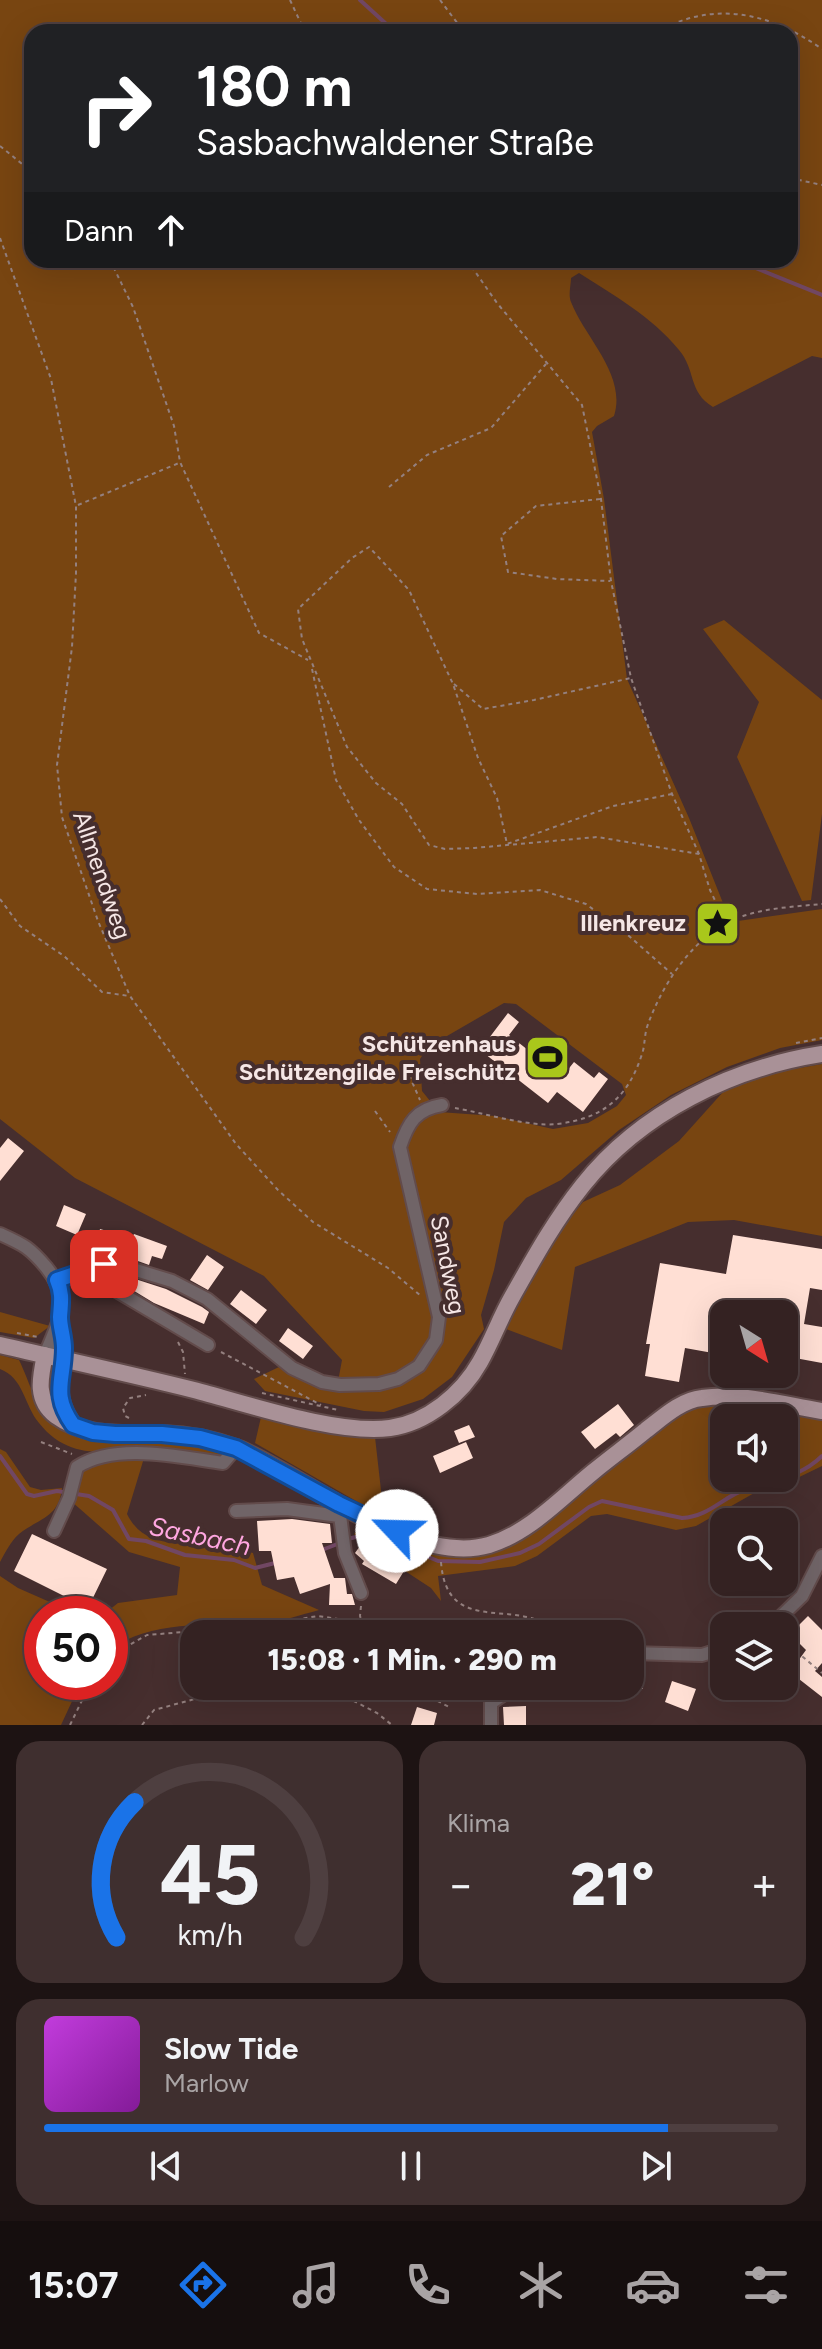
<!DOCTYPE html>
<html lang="de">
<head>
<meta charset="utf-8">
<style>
	body { margin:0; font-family:Figtree,sans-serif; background:#3f2f2f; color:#f1f3f6; height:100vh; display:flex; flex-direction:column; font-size:30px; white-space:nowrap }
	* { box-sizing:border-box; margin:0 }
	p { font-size:26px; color:#a9a4a5 }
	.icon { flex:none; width:44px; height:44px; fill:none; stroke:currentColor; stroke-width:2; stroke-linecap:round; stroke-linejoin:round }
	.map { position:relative; height:1725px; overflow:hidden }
	.drawer { display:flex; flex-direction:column; gap:16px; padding:16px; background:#1d1313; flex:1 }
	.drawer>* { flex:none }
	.top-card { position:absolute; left:24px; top:24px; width:774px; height:244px; border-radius:24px; box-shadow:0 8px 32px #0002,0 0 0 2px #4e3f40; background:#202124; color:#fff; overflow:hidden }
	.needle { width:52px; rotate:143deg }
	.buttons { position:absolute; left:710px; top:1300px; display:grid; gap:16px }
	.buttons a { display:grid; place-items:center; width:88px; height:88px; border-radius:16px; background:#342222; box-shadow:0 8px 32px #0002,0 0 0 2px #4e3f40; font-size:40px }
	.speed { position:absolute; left:24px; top:1596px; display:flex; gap:16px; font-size:40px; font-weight:700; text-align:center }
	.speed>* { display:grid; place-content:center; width:104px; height:104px; border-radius:50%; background:#342222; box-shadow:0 8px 32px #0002,0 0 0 2px #4e3f40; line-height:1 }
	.speed .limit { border:12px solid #d22; background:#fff; color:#111 }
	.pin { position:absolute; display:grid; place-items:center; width:68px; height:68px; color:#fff; margin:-34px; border-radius:16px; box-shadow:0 4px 12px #0006 }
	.me { position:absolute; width:88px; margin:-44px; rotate:294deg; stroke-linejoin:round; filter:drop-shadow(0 0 6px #0008) }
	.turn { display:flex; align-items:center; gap:28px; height:168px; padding:0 40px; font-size:36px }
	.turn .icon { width:104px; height:104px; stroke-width:2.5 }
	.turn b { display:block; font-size:56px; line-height:68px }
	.then { display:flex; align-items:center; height:76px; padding:0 40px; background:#0003; gap:16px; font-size:30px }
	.big { font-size:60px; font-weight:800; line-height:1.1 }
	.drawer .card { flex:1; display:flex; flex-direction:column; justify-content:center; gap:12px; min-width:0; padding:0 28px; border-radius:24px; background:#3f2f2f }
	.drawer .dial { align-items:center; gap:0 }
	.dial svg { height:208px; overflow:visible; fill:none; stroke:#4e3f40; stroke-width:7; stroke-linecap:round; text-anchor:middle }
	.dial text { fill:#f1f3f6; stroke:none }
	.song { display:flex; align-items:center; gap:24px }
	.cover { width:96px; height:96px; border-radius:12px; background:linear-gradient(135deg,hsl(290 70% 55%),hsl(290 70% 35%)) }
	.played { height:8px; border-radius:4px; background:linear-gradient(90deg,#1a73e8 85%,#4e3f40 85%) }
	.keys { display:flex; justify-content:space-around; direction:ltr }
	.heat { display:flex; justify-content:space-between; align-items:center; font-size:44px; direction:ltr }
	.drawer .tiles { flex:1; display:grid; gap:16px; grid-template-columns:1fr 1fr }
	.card:last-child { grid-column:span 2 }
	.trip { position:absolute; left:180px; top:1620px; width:464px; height:80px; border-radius:24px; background:#342222; box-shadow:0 8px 32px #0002,0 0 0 2px #4e3f40; font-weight:800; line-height:80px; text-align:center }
	.menu { display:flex; height:128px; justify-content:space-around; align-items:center; background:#150e0e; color:#a9a4a5 }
	.menu .icon { width:56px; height:56px }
	.menu .on { color:#1a73e8 }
	.menu b { font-size:36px; color:#f1f3f6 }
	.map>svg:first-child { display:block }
	.green { fill:#784511; fill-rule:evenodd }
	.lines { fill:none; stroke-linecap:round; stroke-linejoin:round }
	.stream { stroke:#714763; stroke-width:4 }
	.building { fill:#ffdfd4 }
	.minor-casing { stroke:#624b4b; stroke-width:16 }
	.major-casing { stroke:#624b4b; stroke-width:20 }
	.path { stroke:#94807f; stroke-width:2; stroke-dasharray:4 4; stroke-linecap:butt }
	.minor { stroke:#706467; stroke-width:12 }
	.major { stroke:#a99197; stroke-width:16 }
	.route-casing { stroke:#114b97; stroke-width:20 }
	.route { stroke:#1a73e8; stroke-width:14 }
	.labels { text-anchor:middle; stroke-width:8; stroke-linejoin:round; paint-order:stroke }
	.street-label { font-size:24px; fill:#f5e6e5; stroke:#462e2e }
	.poi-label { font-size:24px; font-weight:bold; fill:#f5e6e5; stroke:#462e2e; text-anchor:end }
	.water-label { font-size:26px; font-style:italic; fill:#ffa6e0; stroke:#462e2e }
</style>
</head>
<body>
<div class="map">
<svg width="822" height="1725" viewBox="0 0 822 1725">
	<rect width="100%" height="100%" fill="#462e2e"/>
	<path class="green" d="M0 0H822V358L812 356 713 407C688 392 696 370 679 350 651 316 615 296 579 273L571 278C571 285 568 295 571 302 585 338 627 375 614 416L597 426 592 432 604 499 627 679 689 818 727 913 738 921 822 909V1040L780 1048 727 1067 671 1095 619 1130 561 1180 526 1198 504 1222 494 1270 481 1315 484 1329 452 1377 423 1399 384 1412 364 1411 265 1391 254 1379 279 1367 337 1387 342 1360 264 1276 75 1178 0 1119ZM32 32H790V260H32ZM504 1003 516 1004 622 1084 626 1095 617 1106 588 1123 553 1129 495 1116 439 1112 422 1091 420 1059 428 1047Z
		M724 620 822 700V814L811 900 802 901 737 757 759 702 703 629Z
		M822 1064V1236L734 1220 688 1222 575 1267 562 1350 506 1329 556 1235 583 1202 620 1185 679 1141 723 1092 771 1073Z
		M0 1312 50 1326 34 1338 0 1332Z
		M0 1355 19 1360C29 1380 36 1409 54 1425 85 1452 137 1436 174 1441 192 1443 210 1448 228 1452L218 1457C195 1455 172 1453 149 1452 107 1450 70 1462 39 1423 24 1405 24 1378 0 1369Z
		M722 1401 822 1415V1466L787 1483 756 1492 696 1526 676 1530 607 1514 591 1516 537 1556 515 1566 438 1576 441 1601 431 1588 359 1541 354 1534 361 1526 432 1552 493 1550 674 1415 693 1405ZM724 1418H784V1478H724Z
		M261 1417 339 1435 375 1437 384 1517 255 1443Z
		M0 1449 6 1452 30 1487 41 1490 62 1488C59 1518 39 1518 19 1534 11 1541 5 1553 0 1562Z
		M144 1458 127 1514C147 1554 188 1539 223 1545 233 1546 243 1550 253 1553L262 1585 319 1610C301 1615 282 1621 263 1623 213 1627 152 1618 110 1650V1614H104L118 1603 177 1595 180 1567 129 1552 71 1501 79 1471 92 1460Z
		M0 1576 18 1588 77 1614H42V1682H81L61 1725H0Z"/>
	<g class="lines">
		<path class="stream" d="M360 0 395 32
			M736 260 822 295
			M0 1456 27 1494 34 1496 57 1491 89 1496 113 1510 129 1539 146 1541 185 1555 234 1560 255 1568 279 1562
			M348 1539 371 1533 438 1561 480 1562 520 1553 539 1544 589 1507 602 1501 682 1518C710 1516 721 1498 746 1489 773 1479 800 1478 822 1456
			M322 1550 340 1543"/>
	</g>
	<path class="building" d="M508 1013 519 1022 509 1035 562 1077 574 1062 594 1078 599 1072 608 1079 583 1112 557 1092 548 1103 480 1050Z
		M8 1138 24 1151 0 1181V1148Z
		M64 1205 86 1214 77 1235 56 1226Z
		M100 1229 132 1238 134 1234 167 1246 162 1259 152 1256 149 1265 135 1260 137 1257 96 1245Z
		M733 1235 822 1249V1290L810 1288 804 1324 822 1327V1363L784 1356V1314H724V1355L685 1348 679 1382 645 1376 650 1344H646L660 1263 726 1274Z
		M207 1255 224 1267 208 1290 190 1280Z
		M129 1277 166 1289 202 1307 209 1312 204 1324 154 1303 126 1286Z
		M241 1290 267 1310 256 1324 230 1304Z
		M288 1328 313 1346 303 1359 279 1341Z
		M618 1404 634 1425 620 1437 616 1433 595 1449 581 1432Z
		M469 1425 475 1437 459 1443 454 1431Z
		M466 1442 473 1458 440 1473 433 1456Z
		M292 1519 330 1524 332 1543H322L334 1578H345L347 1594H352L355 1605H329L330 1584 300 1594 294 1577 277 1580 271 1551H259L257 1521Z
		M32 1534 107 1569 88 1608 14 1571Z
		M360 1546 404 1571 396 1584 362 1564 364 1561 355 1553Z
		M808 1616 822 1630V1663L815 1671 822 1677V1697L790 1672 806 1650 790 1634Z
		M630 1668H642L643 1689H630Z
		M672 1681 696 1689 688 1711 665 1702Z
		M526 1706V1725H504L503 1707Z
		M417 1707 437 1713 434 1725H411Z"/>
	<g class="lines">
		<defs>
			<path id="minor" d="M0 1234C24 1245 29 1247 46 1267 73 1300 59 1320 45 1355
				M90 1271 100 1281 208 1345
				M57 1280 104 1264 126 1267 172 1281 207 1299 292 1368 322 1382 340 1385 379 1384 398 1379 419 1366 436 1340 439 1317 400 1147C408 1123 416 1109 442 1105
				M60 1319 63 1359
				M339 1508 345 1553 361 1593
				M236 1511 287 1509 339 1516
				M54 1531 69 1498 77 1467C116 1442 179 1457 223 1463L236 1448
				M771 1626 802 1596 822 1556
				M630 1653 702 1655 724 1648
				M491 1725V1703L516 1686"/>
			<path id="major" d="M0 1345C65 1360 130 1374 194 1390 248 1404 337 1435 390 1428 427 1423 462 1394 480 1362 492 1341 500 1318 512 1297 534 1258 555 1220 583 1185 641 1112 732 1068 822 1054
				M45 1355C40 1378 35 1400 56 1416 87 1439 126 1433 162 1434 188 1435 215 1440 239 1449 307 1478 413 1567 489 1545 529 1533 561 1498 593 1472 610 1458 628 1445 645 1431 662 1418 681 1400 702 1398 741 1392 784 1405 822 1411
				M63 1359C59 1384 56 1401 71 1422"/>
		</defs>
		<use href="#minor" class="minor-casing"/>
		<use href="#major" class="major-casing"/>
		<path class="path" d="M290 0 305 32
			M440 0 464 32
			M657 32C713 0 769 12 822 49
			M0 146 32 172
			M790 178 822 185
			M0 238 51 379 76 506V573L72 647 57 765 62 817 98 921 130 996 236 1144 278 1190 313 1222 388 1268 421 1296
			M110 260 133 307 174 426 180 462 259 633 308 660
			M467 260 497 303 582 405 601 499 611 581 631 678 672 794 699 854 710 890 726 923
			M389 487 427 455 491 428 546 364
			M600 499 536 506 501 536 508 572 557 579 610 581
			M78 505 179 463
			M312 669 336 780 359 820 394 867 427 889 477 894 540 890 586 904 629 936 672 974
			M454 684 483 709 534 700 631 678
			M672 794 613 806 507 844 497 798 478 758 453 684 409 590 369 547 352 558 298 609 302 639 347 747 376 783 402 804 429 845 445 849 474 848 597 837 699 854
			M0 899 20 926 64 956 102 992 129 996
			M796 1043 822 1038
			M406 1068 420 1100
			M455 1108C484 1113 527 1127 557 1124 601 1119 627 1099 641 1057 645 1048 644 1037 647 1027 661 987 689 943 727 923 755 908 791 907 822 904
			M375 1111 390 1132
			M17 1333 38 1337
			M178 1342 183 1352 185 1374
			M221 1352 321 1405
			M262 1393 338 1410
			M129 1418 125 1416 123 1408 130 1398 146 1395
			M41 1442 72 1454
			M441 1562C447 1641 521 1593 558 1634
			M361 1606 360 1616 366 1634
			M784 1641 822 1673
			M110 1656 147 1635 258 1626 318 1616 345 1620 361 1634
			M325 1686 377 1713 392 1725
			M409 1686 449 1707
			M70 1725 91 1682
			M142 1725 154 1710 243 1686"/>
		<use href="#minor" class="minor"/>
		<use href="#major" class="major"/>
	</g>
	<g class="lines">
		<defs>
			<path id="route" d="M104 1264 57 1280C63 1294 61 1302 60 1317 60 1327 64 1337 64 1348 64 1381 51 1394 73 1425L93 1432 115 1434H162L200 1438 236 1448 339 1504 397 1531"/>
		</defs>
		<use href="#route" class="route-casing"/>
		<use href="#route" class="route"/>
	</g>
	<defs>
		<symbol id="sight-square" viewBox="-11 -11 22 22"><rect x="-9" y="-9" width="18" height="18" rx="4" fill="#a9c71b" stroke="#462e2e"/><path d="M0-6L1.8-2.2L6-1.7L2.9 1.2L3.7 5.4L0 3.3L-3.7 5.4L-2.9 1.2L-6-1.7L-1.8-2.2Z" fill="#111"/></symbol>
		<symbol id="stadium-square" viewBox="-11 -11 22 22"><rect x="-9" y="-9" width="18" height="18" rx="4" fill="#a9c71b" stroke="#462e2e"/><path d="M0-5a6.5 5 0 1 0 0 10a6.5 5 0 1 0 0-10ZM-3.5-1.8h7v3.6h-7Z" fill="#111"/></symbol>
	</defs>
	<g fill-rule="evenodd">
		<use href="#sight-square" x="692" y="898" width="51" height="51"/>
		<use href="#stadium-square" x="522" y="1032" width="51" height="51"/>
	</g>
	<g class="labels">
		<g class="street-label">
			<text transform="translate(102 875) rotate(71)" y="8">Allmendweg</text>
			<text transform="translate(448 1265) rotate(79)" y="8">Sandweg</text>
		</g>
		<g class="poi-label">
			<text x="686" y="931">Illenkreuz</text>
			<text x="516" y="1052">Schützenhaus<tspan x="516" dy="28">Schützengilde Freischütz</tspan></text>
		</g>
		<g class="water-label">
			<text transform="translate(200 1536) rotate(12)" y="9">Sasbach</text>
		</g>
	</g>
</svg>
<div class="buttons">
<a><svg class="needle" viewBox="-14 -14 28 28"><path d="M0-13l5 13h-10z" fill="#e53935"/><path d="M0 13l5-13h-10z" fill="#a9a4a5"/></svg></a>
<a><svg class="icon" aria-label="sound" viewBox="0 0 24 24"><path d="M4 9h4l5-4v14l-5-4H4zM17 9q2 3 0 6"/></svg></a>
<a><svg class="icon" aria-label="search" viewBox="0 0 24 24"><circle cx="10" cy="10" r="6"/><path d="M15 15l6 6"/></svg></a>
<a><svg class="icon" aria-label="layers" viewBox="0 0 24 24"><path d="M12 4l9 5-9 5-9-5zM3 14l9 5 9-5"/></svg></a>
</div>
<div class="speed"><div class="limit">50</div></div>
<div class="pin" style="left:104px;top:1264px;background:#d93025"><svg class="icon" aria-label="arrive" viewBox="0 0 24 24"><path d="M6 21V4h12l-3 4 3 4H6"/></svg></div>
<svg class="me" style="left:397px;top:1531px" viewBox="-20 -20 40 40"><circle r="19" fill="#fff"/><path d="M0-13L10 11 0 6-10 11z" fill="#1a73e8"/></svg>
<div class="trip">15:08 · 1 Min. · 290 m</div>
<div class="top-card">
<div class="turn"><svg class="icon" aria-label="right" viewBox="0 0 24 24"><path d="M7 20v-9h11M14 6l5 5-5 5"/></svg><div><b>180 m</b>Sasbachwaldener Straße</div></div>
<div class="then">Dann<svg class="icon" aria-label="ahead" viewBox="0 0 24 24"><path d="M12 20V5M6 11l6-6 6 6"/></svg></div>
</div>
</div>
<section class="drawer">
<div class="tiles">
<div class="card dial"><svg viewBox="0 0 100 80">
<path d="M14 69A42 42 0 1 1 86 69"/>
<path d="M14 69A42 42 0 0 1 21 17" stroke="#1a73e8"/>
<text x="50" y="56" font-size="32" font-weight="700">45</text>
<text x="50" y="72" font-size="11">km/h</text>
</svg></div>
<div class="card"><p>Klima</p>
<div class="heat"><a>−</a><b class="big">21°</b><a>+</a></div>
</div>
<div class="card">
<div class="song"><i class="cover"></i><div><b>Slow Tide</b><p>Marlow</p></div></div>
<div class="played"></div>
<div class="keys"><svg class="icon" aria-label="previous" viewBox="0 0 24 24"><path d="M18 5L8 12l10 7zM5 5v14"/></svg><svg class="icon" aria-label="pause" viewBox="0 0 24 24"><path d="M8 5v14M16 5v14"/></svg><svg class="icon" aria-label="next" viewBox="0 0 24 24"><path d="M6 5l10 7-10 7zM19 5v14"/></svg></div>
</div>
</div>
</section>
<nav class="menu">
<b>15:07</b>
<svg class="icon on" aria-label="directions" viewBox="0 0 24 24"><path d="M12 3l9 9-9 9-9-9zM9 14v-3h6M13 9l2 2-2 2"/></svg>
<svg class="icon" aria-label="music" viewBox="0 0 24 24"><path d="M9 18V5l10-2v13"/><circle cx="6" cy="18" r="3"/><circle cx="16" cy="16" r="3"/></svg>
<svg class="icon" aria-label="phone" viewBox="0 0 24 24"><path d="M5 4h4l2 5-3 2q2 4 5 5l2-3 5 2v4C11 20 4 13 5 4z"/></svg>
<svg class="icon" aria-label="climate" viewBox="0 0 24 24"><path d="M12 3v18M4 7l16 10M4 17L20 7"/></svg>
<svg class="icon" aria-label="car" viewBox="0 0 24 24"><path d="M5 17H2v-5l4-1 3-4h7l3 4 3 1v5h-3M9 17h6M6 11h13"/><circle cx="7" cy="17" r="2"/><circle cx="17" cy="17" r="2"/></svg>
<svg class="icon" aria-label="filters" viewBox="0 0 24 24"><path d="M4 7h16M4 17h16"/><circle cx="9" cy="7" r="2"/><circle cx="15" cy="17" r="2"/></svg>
</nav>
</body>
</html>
